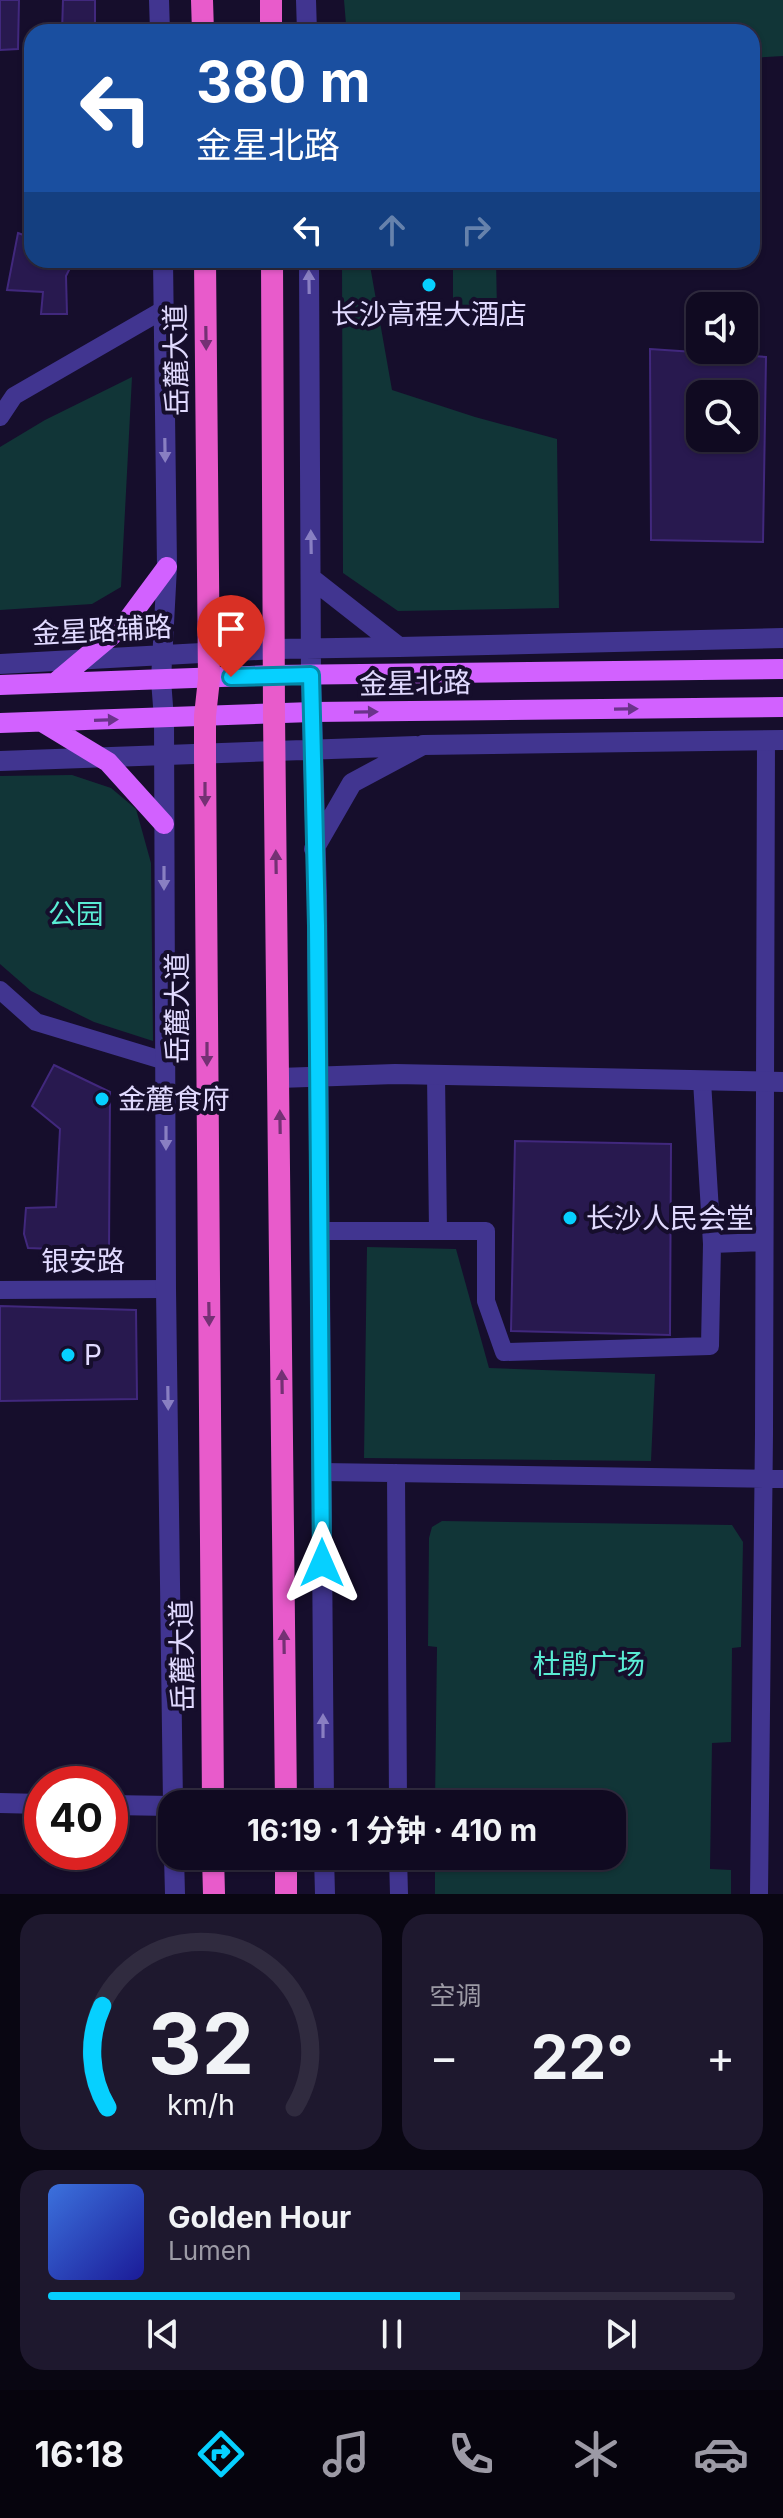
<!DOCTYPE html>
<html lang="zh">
<head>
<meta charset="utf-8">
<style>
	body { margin:0; font-family:Inter,"Noto Sans SC",sans-serif; background:#1e182e; color:#f1f3f6; height:100vh; display:flex; flex-direction:column; font-size:30px; white-space:nowrap }
	* { box-sizing:border-box; margin:0 }
	p { font-size:26px; color:#9c9aa5 }
	.icon { flex:none; width:44px; height:44px; fill:none; stroke:currentColor; stroke-width:2; stroke-linecap:round; stroke-linejoin:round }
	.map { position:relative; height:1894px; overflow:hidden }
	.drawer { display:flex; flex-direction:column; gap:20px; padding:20px; background:#090612; flex:1 }
	.drawer>* { flex:none }
	.hud { position:absolute; left:24px; top:24px; width:736px; height:244px; border-radius:24px; box-shadow:0 2px 6px #0004,0 0 0 2px #302b3f; background:#1a4fa0; color:#fff; overflow:hidden }
	.buttons { position:absolute; left:686px; top:292px; display:grid; gap:16px }
	.buttons a { display:grid; place-items:center; width:72px; height:72px; border-radius:16px; background:#100a21; box-shadow:0 2px 6px #0004,0 0 0 2px #302b3f; font-size:40px }
	.speed { position:absolute; left:24px; top:1766px; display:flex; gap:16px; font-size:40px; font-weight:700; text-align:center }
	.speed>* { display:grid; place-content:center; width:104px; height:104px; border-radius:50%; background:#100a21; box-shadow:0 2px 6px #0004,0 0 0 2px #302b3f; line-height:1 }
	.speed .limit { border:12px solid #d22; background:#fff; color:#111 }
	.pin { position:absolute; display:grid; place-items:center; width:68px; height:68px; color:#fff; margin:-82px -34px; border-radius:50% 50% 50% 0; rotate:-45deg; box-shadow:0 0 8px #0007 }
	.pin .icon { rotate:45deg }
	.me { position:absolute; width:88px; margin:-44px; rotate:0deg; stroke-linejoin:round; filter:drop-shadow(0 0 6px #0008) }
	.turn { display:flex; align-items:center; gap:28px; height:168px; padding:0 40px; font-size:36px }
	.turn .icon { width:104px; height:104px; stroke-width:2.5 }
	.turn b { display:block; font-size:56px; line-height:68px }
	.lanes { display:flex; align-items:center; height:76px; padding:0 40px; background:#0003; justify-content:center; gap:40px; direction:ltr }
	.lanes .off { opacity:.35 }
	.big { font-size:60px; font-weight:700; line-height:1.1 }
	.drawer .card { flex:1; display:flex; flex-direction:column; justify-content:center; gap:12px; min-width:0; padding:0 28px; border-radius:24px; background:#1e182e }
	.drawer .dial { align-items:center; gap:0 }
	.dial svg { height:208px; overflow:visible; fill:none; stroke:#302b3f; stroke-width:7; stroke-linecap:round; text-anchor:middle }
	.dial text { fill:#f1f3f6; stroke:none }
	.song { display:flex; align-items:center; gap:24px }
	.cover { width:96px; height:96px; border-radius:12px; background:linear-gradient(135deg,hsl(220 70% 55%),hsl(240 70% 35%)) }
	.played { height:8px; border-radius:4px; background:linear-gradient(90deg,#06d0ff 60%,#302b3f 60%) }
	.keys { display:flex; justify-content:space-around; direction:ltr }
	.heat { display:flex; justify-content:space-between; align-items:center; font-size:44px; direction:ltr }
	.drawer .tiles { flex:1; display:grid; gap:20px; grid-template-columns:1fr 1fr }
	.card:last-child { grid-column:span 2 }
	.trip { position:absolute; left:158px; top:1790px; width:468px; height:80px; border-radius:24px; background:#100a21; box-shadow:0 2px 6px #0004,0 0 0 2px #302b3f; font-weight:700; line-height:80px; text-align:center }
	.dock { display:flex; height:128px; justify-content:space-around; align-items:center; background:#06040d; color:#9c9aa5 }
	.dock .icon { width:56px; height:56px }
	.dock .current { color:#06d0ff }
	.dock b { font-size:36px; color:#f1f3f6 }
	.map>svg:first-child { display:block }
	.green { fill:#113537 }
	.building { fill:#28194f; stroke:#41287d; stroke-width:2; fill-rule:evenodd }
	.lines { fill:none; stroke-linecap:round; stroke-linejoin:round }
	.minor { stroke:#413590; stroke-width:18 }
	.tertiary { stroke:#413590; stroke-width:20 }
	.primary { stroke:#d261ff; stroke-width:20 }
	.trunk { stroke:#e85bcb; stroke-width:22 }
	.oneway { fill:#897fc2 }
	.oneway2 { fill:#743174 }
	.oneway3 { fill:#6b338b }
	.route-casing { stroke:#0487a6; stroke-width:20 }
	.route { stroke:#06d0ff; stroke-width:14 }
	.poi-dot { fill:#06d0ff; stroke:#160e2c; stroke-width:3 }
	.labels { text-anchor:middle; stroke-width:8; stroke-linejoin:round; paint-order:stroke }
	.poi-label { font-size:28px; fill:#e1daff; stroke:#160e2c; text-anchor:start }
	.street-label { font-size:28px; fill:#e1daff; stroke:#160e2c }
	.park-label { font-size:28px; fill:#59ecd4; stroke:#160e2c }
</style>
</head>
<body>
<div class="map">
<svg width="783" height="1894" viewBox="0 0 783 1894">
	<rect width="100%" height="100%" fill="#160e2c"/>
	<path class="green" d="M344 0H783V56L752 58V32H602L592 25H495V32H441L440 24H346Z
		M342 260H369L392 390 475 417 557 439 559 608 398 611 343 573Z
		M453 260H496L497 311 484 316 453 300Z
		M132 377 121 587 92 604 0 610V447L45 420Z
		M72 775 111 788 136 809 151 863 153 1041 94 1022 31 991 0 964V776Z
		M367 1247 456 1249 489 1368 655 1374 651 1461 364 1458Z
		M442 1521 732 1525 743 1542 741 1647 732 1648 731 1742 712 1743 710 1869 731 1870V1894H435V1856H612V1804H435L437 1647 428 1646 429 1538 432 1527Z"/>
	<path class="building" d="M0 0H19L18 49 0 50Z
		M63 0H95V32H62Z
		M18 233 32 238V260H74L66 276 67 314H41L43 292 7 290Z
		M650 349 766 357 763 542 651 540ZM700 394H744V438H700Z
		M54 1065 110 1092 109 1251 28 1248 24 1234 26 1208 56 1207 60 1129 32 1106Z
		M515 1141 671 1144 670 1335 511 1331Z
		M0 1306 136 1310 137 1399 0 1401Z"/>
	<g class="lines">
		<path class="minor" d="M0 417 14 396 163 310
			M0 990 36 1022 165 1061
			M436 1075 438 1231
			M319 1231H486V1301L504 1352 710 1346 712 1244 702 1081
			M712 1244 764 1242
			M0 1290 166 1289
			M322 1472 783 1479
			M396 1473 398 1804
			M398 1856 399 1894
			M759 1894 764 1434 766 740"/>
		<path class="tertiary" d="M159 0 160 32
			M306 0 307 32
			M163 260 167 567 161 680 164 719 166 1289 173 1804
			M309 260 311 675 317 896 324 1804
			M311 578 399 647 783 638
			M0 664 275 649 399 647
			M0 761 416 746
			M314 849 352 783 423 745 783 740
			M279 1078 395 1074 783 1082
			M0 1803 42 1804
			M110 1805 172 1806
			M174 1856 175 1894
			M324 1856 325 1894"/>
		<path class="primary" d="M55 683 124 625 167 567
			M0 685 276 675 783 669
			M42 722 108 762 164 824
			M0 723 312 712 783 707"/>
		<path class="trunk" d="M202 0 203 32
			M271 0V32
			M205 260 209 679 205 716V754L213 1804
			M272 260 274 714 286 1804
			M213 1856 214 1894
			M286 1856V1894"/>
	</g>
	<defs><path id="oneway-solid" d="M-6-.8H1V-3.2L6.5 0L1 3.2V.8H-6Z" transform="scale(2)"/></defs>
	<g class="oneway">
		<use href="#oneway-solid" transform="translate(309 282) rotate(-91)"/>
		<use href="#oneway-solid" transform="translate(165 450) rotate(89)"/>
		<use href="#oneway-solid" transform="translate(311 542) rotate(-91)"/>
		<use href="#oneway-solid" transform="translate(164 878) rotate(90)"/>
		<use href="#oneway-solid" transform="translate(166 1138) rotate(90)"/>
		<use href="#oneway-solid" transform="translate(168 1398) rotate(89)"/>
		<use href="#oneway-solid" transform="translate(323 1726) rotate(-90)"/>
	</g>
	<g class="oneway2">
		<use href="#oneway-solid" transform="translate(206 338) rotate(89)"/>
		<use href="#oneway-solid" transform="translate(205 794) rotate(90)"/>
		<use href="#oneway-solid" transform="translate(276 862) rotate(-91)"/>
		<use href="#oneway-solid" transform="translate(207 1054) rotate(90)"/>
		<use href="#oneway-solid" transform="translate(280 1122) rotate(-91)"/>
		<use href="#oneway-solid" transform="translate(209 1314) rotate(89)"/>
		<use href="#oneway-solid" transform="translate(282 1382) rotate(-91)"/>
		<use href="#oneway-solid" transform="translate(284 1642) rotate(-91)"/>
	</g>
	<g class="oneway3">
		<use href="#oneway-solid" transform="translate(626 709) rotate(-1)"/>
		<use href="#oneway-solid" transform="translate(366 712) rotate(-1)"/>
		<use href="#oneway-solid" transform="translate(106 720) rotate(-2)"/>
	</g>
	<g class="lines">
		<defs>
			<path id="route" d="M231 677 311 675 317 926 322 1563"/>
		</defs>
		<use href="#route" class="route-casing"/>
		<use href="#route" class="route"/>
	</g>
	<g class="poi-dot">
		<circle cx="429" cy="285" r="8"/>
		<circle cx="102" cy="1099" r="8"/>
		<circle cx="570" cy="1218" r="8"/>
		<circle cx="68" cy="1355" r="8"/>
	</g>
	<g class="labels">
		<g class="poi-label">
			<text x="429" y="324" text-anchor="middle">长沙高程大酒店</text>
			<text x="118" y="1109">金麓食府</text>
			<text x="586" y="1228">长沙人民会堂</text>
			<text x="84" y="1365">P</text>
		</g>
		<g class="street-label">
			<text transform="translate(176 360) rotate(-91)" y="10">岳麓大道</text>
			<text transform="translate(102 630) rotate(-3)" y="10">金星路辅路</text>
			<text transform="translate(415 683) rotate(-1)" y="10">金星北路</text>
			<text transform="translate(177 1008) rotate(-90)" y="10">岳麓大道</text>
			<text x="83" y="1271">银安路</text>
			<text transform="translate(182 1656) rotate(-91)" y="10">岳麓大道</text>
		</g>
		<g class="park-label">
			<text x="76" y="924">公园</text>
			<text x="589" y="1674">杜鹃广场</text>
		</g>
	</g>
</svg>
<div class="buttons">
<a><svg class="icon" aria-label="sound" viewBox="0 0 24 24"><path d="M4 9h4l5-4v14l-5-4H4zM17 9q2 3 0 6"/></svg></a>
<a><svg class="icon" aria-label="search" viewBox="0 0 24 24"><circle cx="10" cy="10" r="6"/><path d="M15 15l6 6"/></svg></a>
</div>
<div class="speed"><div class="limit">40</div></div>
<div class="pin" style="left:231px;top:677px;background:#d93025"><svg class="icon" aria-label="arrive" viewBox="0 0 24 24"><path d="M6 21V4h12l-3 4 3 4H6"/></svg></div>
<svg class="me" style="left:322px;top:1563px" viewBox="-20 -20 40 40"><path d="M0-17L14 15 0 8-14 15z" fill="#06d0ff" stroke="#fff" stroke-width="4"/></svg>
<div class="trip">16:19 · 1 分钟 · 410 m</div>
<div class="hud">
<div class="turn"><svg class="icon" aria-label="left" viewBox="0 0 24 24"><path d="M17 20v-9H6M10 6l-5 5 5 5"/></svg><div><b>380 m</b>金星北路</div></div>
<div class="lanes"><svg class="icon" aria-label="left" viewBox="0 0 24 24"><path d="M17 20v-9H6M10 6l-5 5 5 5"/></svg><svg class="icon off" aria-label="ahead" viewBox="0 0 24 24"><path d="M12 20V5M6 11l6-6 6 6"/></svg><svg class="icon off" aria-label="right" viewBox="0 0 24 24"><path d="M7 20v-9h11M14 6l5 5-5 5"/></svg></div>
</div>
</div>
<section class="drawer">
<div class="tiles">
<div class="card dial"><svg viewBox="0 0 100 80">
<path d="M14 69A42 42 0 1 1 86 69"/>
<path d="M14 69A42 42 0 0 1 12 30" stroke="#06d0ff"/>
<text x="50" y="56" font-size="32" font-weight="700">32</text>
<text x="50" y="72" font-size="11">km/h</text>
</svg></div>
<div class="card"><p>空调</p>
<div class="heat"><a>−</a><b class="big">22°</b><a>+</a></div>
</div>
<div class="card">
<div class="song"><i class="cover"></i><div><b>Golden Hour</b><p>Lumen</p></div></div>
<div class="played"></div>
<div class="keys"><svg class="icon" aria-label="previous" viewBox="0 0 24 24"><path d="M18 5L8 12l10 7zM5 5v14"/></svg><svg class="icon" aria-label="pause" viewBox="0 0 24 24"><path d="M8 5v14M16 5v14"/></svg><svg class="icon" aria-label="next" viewBox="0 0 24 24"><path d="M6 5l10 7-10 7zM19 5v14"/></svg></div>
</div>
</div>
</section>
<nav class="dock">
<b>16:18</b>
<svg class="icon current" aria-label="directions" viewBox="0 0 24 24"><path d="M12 3l9 9-9 9-9-9zM9 14v-3h6M13 9l2 2-2 2"/></svg>
<svg class="icon" aria-label="music" viewBox="0 0 24 24"><path d="M9 18V5l10-2v13"/><circle cx="6" cy="18" r="3"/><circle cx="16" cy="16" r="3"/></svg>
<svg class="icon" aria-label="phone" viewBox="0 0 24 24"><path d="M5 4h4l2 5-3 2q2 4 5 5l2-3 5 2v4C11 20 4 13 5 4z"/></svg>
<svg class="icon" aria-label="climate" viewBox="0 0 24 24"><path d="M12 3v18M4 7l16 10M4 17L20 7"/></svg>
<svg class="icon" aria-label="car" viewBox="0 0 24 24"><path d="M5 17H2v-5l4-1 3-4h7l3 4 3 1v5h-3M9 17h6M6 11h13"/><circle cx="7" cy="17" r="2"/><circle cx="17" cy="17" r="2"/></svg>
</nav>
</body>
</html>
